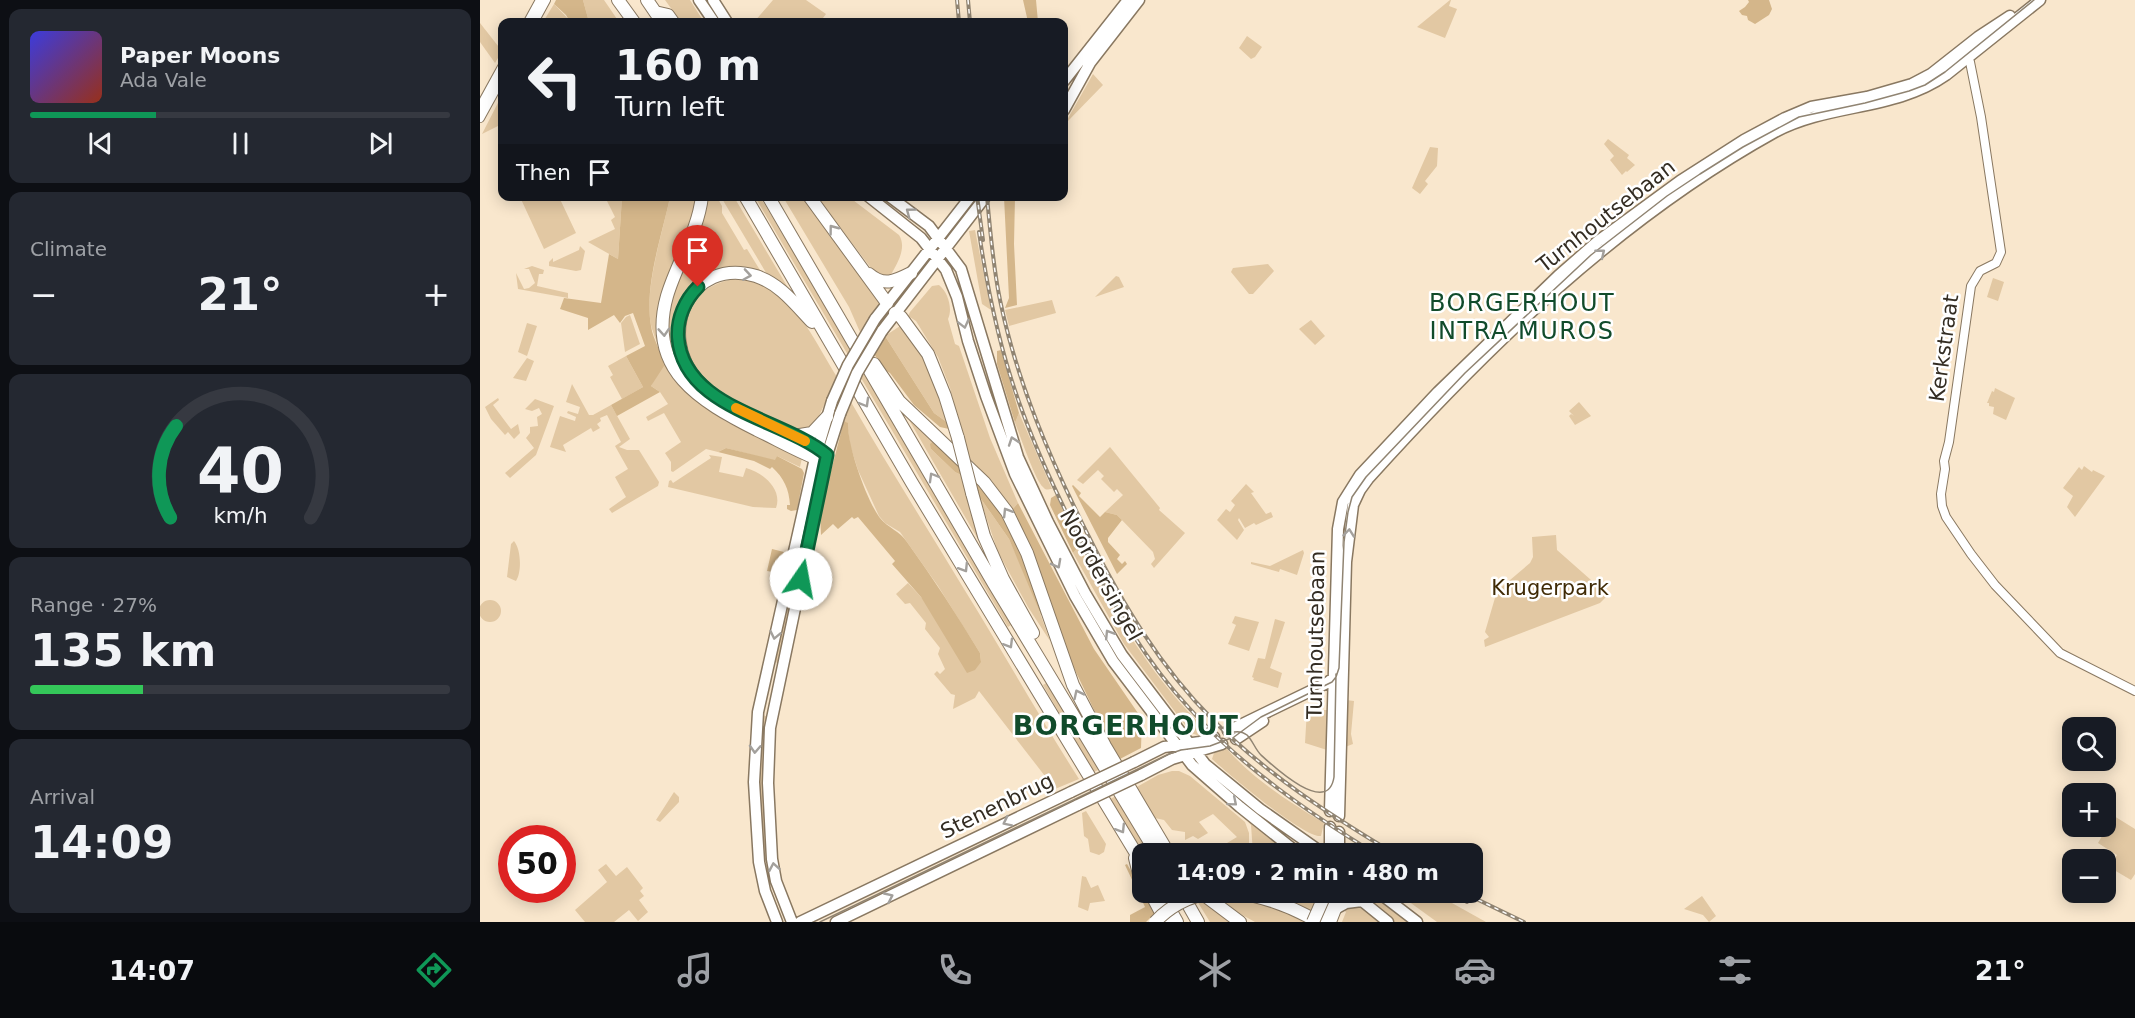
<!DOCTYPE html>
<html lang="en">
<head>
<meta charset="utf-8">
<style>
	body { margin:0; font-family:"DejaVu Sans",sans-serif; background:#242831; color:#f1f3f6; height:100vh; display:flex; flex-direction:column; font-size:22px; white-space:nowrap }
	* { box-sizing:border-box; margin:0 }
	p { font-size:20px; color:#9ea1a6 }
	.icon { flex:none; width:33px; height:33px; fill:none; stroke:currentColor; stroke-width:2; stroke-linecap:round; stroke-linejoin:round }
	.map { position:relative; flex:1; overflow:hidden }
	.drawer { display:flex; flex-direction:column; gap:9px; padding:9px; background:#0d0f14; width:480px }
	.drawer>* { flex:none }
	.hud { position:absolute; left:18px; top:18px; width:570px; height:183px; border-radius:12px; box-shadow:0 3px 15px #0003; background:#171b24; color:#f1f3f6; overflow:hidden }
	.fabs { position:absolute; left:1582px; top:717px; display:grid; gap:12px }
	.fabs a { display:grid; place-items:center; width:54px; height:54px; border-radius:12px; background:#171b24; box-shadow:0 3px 15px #0003; font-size:30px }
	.speed { position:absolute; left:18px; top:825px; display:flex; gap:12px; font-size:30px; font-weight:700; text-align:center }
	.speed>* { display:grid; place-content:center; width:78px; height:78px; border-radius:50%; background:#171b24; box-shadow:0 3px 15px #0003; line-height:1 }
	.speed .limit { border:9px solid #d22; background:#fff; color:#111 }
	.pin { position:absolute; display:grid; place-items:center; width:51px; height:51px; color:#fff; margin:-62px -26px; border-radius:50% 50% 50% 0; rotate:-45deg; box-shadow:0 0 6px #0007 }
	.pin .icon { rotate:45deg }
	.me { position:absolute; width:66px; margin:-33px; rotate:12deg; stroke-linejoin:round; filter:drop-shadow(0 0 4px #0008) }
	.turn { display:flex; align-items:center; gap:21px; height:126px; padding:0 18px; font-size:27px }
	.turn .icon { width:78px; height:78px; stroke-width:2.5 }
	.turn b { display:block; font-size:42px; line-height:51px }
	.then { display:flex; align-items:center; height:57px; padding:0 18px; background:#0003; gap:12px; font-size:22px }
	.big { font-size:45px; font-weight:800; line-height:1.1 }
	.drawer .card { flex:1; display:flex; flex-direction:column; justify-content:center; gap:9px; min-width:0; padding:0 21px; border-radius:12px; background:#242831 }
	.drawer .dial { align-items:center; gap:0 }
	.dial svg { height:156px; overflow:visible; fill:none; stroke:#363941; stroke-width:7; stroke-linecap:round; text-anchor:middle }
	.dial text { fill:#f1f3f6; stroke:none }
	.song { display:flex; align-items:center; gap:18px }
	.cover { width:72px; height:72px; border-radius:9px; background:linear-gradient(135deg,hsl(240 70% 55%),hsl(10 70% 35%)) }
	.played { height:6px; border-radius:3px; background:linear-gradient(90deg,#0f9757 30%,#363941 30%) }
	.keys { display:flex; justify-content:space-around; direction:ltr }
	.heat { display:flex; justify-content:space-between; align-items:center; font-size:33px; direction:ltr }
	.charge { height:9px; border-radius:4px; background:linear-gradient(90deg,#34c759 27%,#363941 0) }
	.trip { position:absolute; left:652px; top:843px; width:351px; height:60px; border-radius:12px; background:#171b24; box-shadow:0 3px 15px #0003; font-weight:800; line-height:60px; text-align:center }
	.dock { display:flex; height:96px; justify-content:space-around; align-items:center; background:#090b0e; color:#9ea1a6 }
	.dock .icon { width:42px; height:42px }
	.dock .selected { color:#0f9757 }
	.dock b { font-size:27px; color:#f1f3f6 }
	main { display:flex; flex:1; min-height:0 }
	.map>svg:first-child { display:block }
	.green { fill:#e2c8a3 }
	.forest { fill:#d4b68a }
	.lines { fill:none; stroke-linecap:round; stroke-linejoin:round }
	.minor-casing { stroke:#897861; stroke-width:10 }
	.major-casing { stroke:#897861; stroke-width:13 }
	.highway-casing { stroke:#897861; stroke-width:14 }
	.minor { stroke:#fff; stroke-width:8 }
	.major { stroke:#fff; stroke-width:10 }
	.highway { stroke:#fff; stroke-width:12 }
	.tram { stroke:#908472; stroke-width:1.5 }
	.rail-casing { stroke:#908472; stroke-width:4 }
	.rail { stroke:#fff; stroke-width:1.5; stroke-dasharray:4.5; stroke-linecap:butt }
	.major-bridge-casing { stroke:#897861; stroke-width:13; stroke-linecap:butt }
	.highway-bridge-casing { stroke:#897861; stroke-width:14; stroke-linecap:butt }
	.major-bridge { stroke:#fff; stroke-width:10 }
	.highway-bridge { stroke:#fff; stroke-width:12 }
	.oneway { stroke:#a3a09c }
	.route-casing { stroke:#0a6239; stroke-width:15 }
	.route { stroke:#0f9757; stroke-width:10 }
	.slow { stroke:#f59e0b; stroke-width:10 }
	.labels { text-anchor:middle; stroke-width:5; stroke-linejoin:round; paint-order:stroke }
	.street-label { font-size:21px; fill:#332c22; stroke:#fff }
	.park-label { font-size:21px; fill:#402b06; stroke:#fff }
	.quarter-label { font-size:24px; letter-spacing:1.5px; fill:#114b2b; stroke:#fff }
	.district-label { font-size:27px; font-weight:bold; letter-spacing:1.5px; fill:#114b2b; stroke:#fff }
</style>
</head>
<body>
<main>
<section class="drawer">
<div class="card">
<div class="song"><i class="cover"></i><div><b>Paper Moons</b><p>Ada Vale</p></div></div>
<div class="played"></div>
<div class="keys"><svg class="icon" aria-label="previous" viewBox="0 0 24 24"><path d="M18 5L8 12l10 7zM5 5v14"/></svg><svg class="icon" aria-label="pause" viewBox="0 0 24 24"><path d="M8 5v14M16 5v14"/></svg><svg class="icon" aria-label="next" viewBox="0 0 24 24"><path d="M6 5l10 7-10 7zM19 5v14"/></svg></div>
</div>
<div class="card"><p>Climate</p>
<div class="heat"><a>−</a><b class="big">21°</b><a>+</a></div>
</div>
<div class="card dial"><svg viewBox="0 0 100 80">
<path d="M14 69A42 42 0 1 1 86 69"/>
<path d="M14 69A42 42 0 0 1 17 22" stroke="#0f9757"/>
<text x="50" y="56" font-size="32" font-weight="700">40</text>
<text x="50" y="72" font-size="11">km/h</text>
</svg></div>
<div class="card"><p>Range · 27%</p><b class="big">135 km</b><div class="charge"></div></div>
<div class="card"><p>Arrival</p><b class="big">14:09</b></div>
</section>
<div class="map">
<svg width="1655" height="922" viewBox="0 0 1655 922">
	<rect width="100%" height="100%" fill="#f9e7cd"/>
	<path class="green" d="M103 0H124L139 22H109Z
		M185 0H210L224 22H201Z
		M293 0H326L346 14 340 22H274Z
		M970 0H971L969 6 977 9 965 38 937 27Z
		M74 4 91 22H80L75 18 63 22Z
		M0 23 22 51 15 63 0 42Z
		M767 36 782 47 775 57 771 59 759 48Z
		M613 74 623 85 588 121 587 120Z
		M22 95V107L20 113 22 124 2 134Z
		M1128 139 1149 155 1147 158 1155 165 1147 172 1146 171 1142 175 1130 160 1134 156 1124 144Z
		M950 147 958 148 957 166 945 181 948 184 940 194 932 188Z
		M40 197H79L96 233 64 249Z
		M125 197H142L138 259 108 242 135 229 131 220 135 217Z
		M190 197H218L179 331 213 397 245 421 322 458 320 467 297 456 296 461 246 448 238 452 226 449 193 472 191 471V462L185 453 201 442 184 413 168 421 166 417 188 404 180 392 171 386 183 359C180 349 175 339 172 329 162 294 183 232 190 197Z
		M227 197H237L242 206V213L264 250 267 249 283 275 231 276 194 333 226 392 203 374 190 346 187 323 192 295Z
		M241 197H254L310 291 288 276Z
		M275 197H280L293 218 371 349 368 355Z
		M303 197H324L402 301 380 332 369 307Z
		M337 197H369L419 235C428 249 415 267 408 280L394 272Z
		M495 230 511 310 502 304 489 231Z
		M100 246 105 251 101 270 96 271 69 266V262L73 258V262L99 250Z
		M788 264 794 271 773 294H769L751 272 753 268Z
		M52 266 64 270 63 274H59L57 286 88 293V298L38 289 36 273 44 289 49 288 55 283 49 269H44Z
		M636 276 639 277 644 287 615 297Z
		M1513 278 1524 282 1518 301 1507 297Z
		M252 279C261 280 271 280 280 283 317 299 337 345 357 377L338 418 330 429 313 431 312 428C272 409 217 394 205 346 203 339 205 330 205 323 207 297 229 285 252 279Z
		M459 285C468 292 473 309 468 319L475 344 479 346 510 438 538 503 532 510 512 481 488 457 470 388 458 357 436 321 428 316 430 312 452 286Z
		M572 300 576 313 529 326 525 310Z
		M150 315 160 344 145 352 141 323 146 317Z
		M831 320 845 336 835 345 819 329Z
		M47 323 57 326 47 356 38 352Z
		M420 326 444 358 468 423 454 413 405 336Z
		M146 356 163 387 142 399 130 377 133 375 128 366Z
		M47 358 54 361 46 381 33 378Z
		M384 372 534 623 528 627 381 378Z
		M92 384 109 415H113L131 405 150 439 139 447 147 450H159L179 482 178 486 132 513 129 509 146 497 135 477 148 469 135 446 141 442 127 415 120 418 121 421 117 424 120 428 113 432 111 428 83 445 86 452 70 447 80 416 95 421 96 417 87 413 88 411 98 414 100 407 86 402Z
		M1515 388 1535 398 1526 420 1513 414 1514 407 1509 406V403H1507L1512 391 1514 392Z
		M18 398 19 400 13 405 31 429 38 424 40 433 34 439 28 432 25 435 11 419 5 407Z
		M55 399 74 406 56 455 30 478 25 473 54 448 46 438 50 433V427L58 426 57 417 62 414 59 408 52 411 45 409Z
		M371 402C407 465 446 526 484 589 523 652 559 716 599 779L575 789 499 691 495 698 473 709 475 695 471 694 454 674 457 671 460 674 465 669 458 654 460 648 445 629 446 623 430 603 425 604 416 594 428 583 501 662 500 653 458 586 420 532 405 523 399 516 378 470 370 445 367 423 364 421Z
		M1099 402 1111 416 1095 425 1089 416 1091 414 1094 416 1089 411Z
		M425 413 454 441 451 449 475 472 481 475 499 533 510 560Z
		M539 413 572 489C568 489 566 491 563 487 555 480 540 435 535 423Z
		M630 447 680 508 679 510 705 533 674 568 671 564 675 559 673 552 637 515 625 512 643 495 637 489 634 492 621 479 624 476 618 470 603 484 597 480Z
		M229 455 242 457 239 472 263 477 266 468C282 472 303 489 296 508L273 507 188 487 189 481 191 480 193 483 231 458Z
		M1604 466 1612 472 1613 470 1625 476 1595 517 1587 507 1593 496 1583 488 1599 467 1602 470Z
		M766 484 774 492 771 493 786 514 791 512 793 517 776 525 774 523 765 528 759 518 758 520 764 530 757 540 737 520 746 509 750 512 755 505 751 501Z
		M499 496 529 539 551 588 570 641 548 607 518 552Z
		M322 531 325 532 324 552 300 660 296 663 294 661Z
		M1076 535 1077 550 1128 595 1120 603 1005 647 1004 640 1009 637 1005 632 1017 591 1050 563 1053 557 1052 537Z
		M34 541C41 549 42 572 36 581L27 577 31 544Z
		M599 546C635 615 673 681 731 734L720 736 711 733 644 644 593 553Z
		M823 550 824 553 817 575 800 569 799 572 771 564V562L790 566Z
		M-1 611a11 11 0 1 1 22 0a11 11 0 1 1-22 0Z
		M755 616 779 622 769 651 748 644 756 625 752 623Z
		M795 619 805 622 790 668 802 673 798 688 773 680 774 678 772 677 778 658 785 659Z
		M568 682 620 769 614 772 563 685Z
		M866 700 874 701 871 734 873 744 865 747Z
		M827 710H847V750L825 743Z
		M283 715 288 717 289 856 282 857 278 774Z
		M746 748C773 779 809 802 844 823L841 836C825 839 747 773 732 759L734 753Z
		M692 771H699L710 776 765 822 769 833V853H740L737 849 757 837 733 814 719 822 728 833 718 839 713 836 705 840V832L692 830 684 820 675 818 655 788 678 775Z
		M194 792 199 797V802L180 822 176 820Z
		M636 796 671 853 663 854 630 799Z
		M606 811 626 844 624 852 619 855 610 852 608 839 604 836 602 813Z
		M760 813 810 853H773L771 825Z
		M1634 816 1655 829V874L1651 880 1629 867 1637 855 1618 843Z
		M126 864 136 876 147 867 163 888 160 891 164 896 159 900 168 912 158 921 149 910 134 922H105L95 910 127 882 118 870Z
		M602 876 606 877 611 888 618 885 625 901 610 903 608 911 598 907Z
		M787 893H821L838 903 833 912 813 901Z
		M876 893H888L930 922H915Z
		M917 893H954L1006 922H957Z
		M1222 896 1236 916 1229 922 1223 915 1204 909Z
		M737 897C771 896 798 909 829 922H775L748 907Z
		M722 900 752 922H730L717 901Z
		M880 904 903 922H862L866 912 861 908Z"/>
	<path class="forest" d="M76 0H103L109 22H90L86 15 74 4Z
		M543 0H556L558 22H548Z
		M1268 0H1289L1292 9 1289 15 1275 24 1268 20 1267 16 1262 15 1259 11 1265 7 1269 2Z
		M142 197H190C182 236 164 285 171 326 173 340 182 352 184 366L171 386 180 392 137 416 131 405 163 387 146 356 165 346 153 313 145 316 140 323 134 315 108 330V318L80 309 84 298 121 303 129 254 138 259Z
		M524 197H535L534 244 537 305 525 308 529 298Z
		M405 336 454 413 468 423 469 429 460 427 434 405 410 373 405 370 394 354Z
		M521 350 539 413 535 423 517 364V351Z
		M364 421 368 423C367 445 387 501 400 518 408 528 420 531 427 542 453 578 477 615 500 653L501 662 495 670 487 673 441 597 412 564 415 561 378 517 374 519 372 517 358 529 353 524 341 535 340 513Z
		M454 441 478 462 481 475 475 472 451 449 450 444Z
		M246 448 295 460 297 456 322 469 324 473 317 510 311 511 307 509V505H310C309 489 304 478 292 467L290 469 274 461 238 452Z
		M493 477 516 505 535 536 562 614 561 615 529 539 499 496Z
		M593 485 601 493 599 496 620 517 625 512 637 515 642 520 628 538V542L640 555 637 559 642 564 645 561 647 564 637 574 592 486Z
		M576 495 599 546 593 553 570 505 571 498Z
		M538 503 614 649 662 719 661 748 638 760 593 666 532 510Z
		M292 549 304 552 299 573 287 571Z
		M647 864 675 913 666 922H650V915L665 907 645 865Z"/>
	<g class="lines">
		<defs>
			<path id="minor" d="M48 22 60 0
				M54 22 66 0
				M1485 56 1490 62 1501 117 1521 252 1516 263 1500 271 1491 286 1469 442 1464 461 1465 469 1461 494 1462 506 1466 517 1491 554 1515 585 1580 653 1655 691
				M0 107 22 67
				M0 118 22 78"/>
			<path id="major" d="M219 0 234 22
				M233 0 247 22
				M584 81 648 0
				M584 110 610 63 659 0
				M388 196 441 238 466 270 477 297 488 341 506 396 535 474 595 596 633 661 712 765 760 807 819 854
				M409 196 449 226 481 269 538 457 568 522 605 593 642 655 725 764 780 809 844 854
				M395 319 491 196
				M402 331 506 196
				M748 731 847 683 853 678
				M756 739 783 721
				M654 762 684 747 720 742 734 737
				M661 775 692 759 742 744
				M850 811 858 529 863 502 880 475 958 392 1078 276 1118 241 1200 181 1264 140 1305 118 1331 107 1387 97 1432 84 1451 74 1498 37 1530 16
				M859 816 866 562 873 505 880 490 888 479C1007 347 1138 219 1295 132 1349 103 1415 111 1466 75L1560 0
				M850 854V827
				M859 854V832
				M871 892 908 922
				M898 892 937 922
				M855 909 866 903 882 901
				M297 922 285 891 279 862 274 782 278 712 335 458 352 401
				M312 922 296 881 292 859 288 783 290 728 347 455 360 414
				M320 922 591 792
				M356 922 598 805"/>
			<path id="highway" d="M138 0 154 22
				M167 0 182 22
				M175 12 188 15 193 22
				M222 196C218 232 197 262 187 296 166 370 220 401 277 430 296 439 315 450 335 458
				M265 196 432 483 663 865
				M288 196 514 584 677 854
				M329 196 407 303
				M389 274C404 287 415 281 431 273
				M415 313 421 317 448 354 465 396 478 438
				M332 322C315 304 300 284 276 276 210 256 175 334 218 381 248 414 299 427 338 447
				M394 364 419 401 504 482 527 512 547 553 593 685 625 746 689 854
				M314 436 332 433 347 417
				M492 493 504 536 523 579 553 633
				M655 858 659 874 663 880
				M670 892 686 922
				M680 892 697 922
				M701 892 718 922
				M720 892 760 922
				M752 892C783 896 811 906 838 922
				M840 922 849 901
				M850 922 855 909"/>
		</defs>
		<use href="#minor" class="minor-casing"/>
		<use href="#major" class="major-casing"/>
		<use href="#highway" class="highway-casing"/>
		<use href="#minor" class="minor"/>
		<use href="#major" class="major"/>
		<use href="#highway" class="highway"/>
		<path class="tram" d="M754 732C759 731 763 732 767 735 773 741 775 749 781 755 794 767 848 817 854 777L856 674
			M340 922 689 754 701 750 730 746 754 737 781 717 852 682 856 677 859 668 864 542 868 512 872 497 886 477 985 373 1111 255 1187 196 1220 174 1263 147 1319 117 1385 103 1429 91 1445 85 1465 72 1554 0"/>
		<defs>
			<path id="rail" d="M477 0 479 22
				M488 0 490 22
				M497 196 503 240
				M507 196C510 231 513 266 520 300 537 383 571 461 609 537 642 603 680 667 733 720 786 774 850 815 915 854
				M499 232C508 294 521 355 543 413 560 459 581 503 603 546 633 604 665 661 710 709 763 768 829 813 896 854
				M968 892 987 902
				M982 892 1044 922"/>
		</defs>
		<use href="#rail" class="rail-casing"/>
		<use href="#rail" class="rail"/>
		<defs>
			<path id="major-bridge" d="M352 401 368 365 395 319
				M360 414 377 373 402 331
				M591 792 654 762
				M598 805 661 775"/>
			<path id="highway-bridge" d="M478 438 492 493
				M675 922C692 904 714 894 738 892
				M833 922 844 897"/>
		</defs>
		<use href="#major-bridge" class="major-bridge-casing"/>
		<use href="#highway-bridge" class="highway-bridge-casing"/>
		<use href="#major-bridge" class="major-bridge"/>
		<use href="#highway-bridge" class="highway-bridge"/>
	</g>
	<defs><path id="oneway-chevron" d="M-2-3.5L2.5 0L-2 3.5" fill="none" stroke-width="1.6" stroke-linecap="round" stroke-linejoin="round" transform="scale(1.5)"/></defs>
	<g class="oneway">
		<use href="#oneway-chevron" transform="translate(430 212) rotate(-143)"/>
		<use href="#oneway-chevron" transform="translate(353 229) rotate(-127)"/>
		<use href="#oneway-chevron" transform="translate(1121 253) rotate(-39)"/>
		<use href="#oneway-chevron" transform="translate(267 275) rotate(9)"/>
		<use href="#oneway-chevron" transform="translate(484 324) rotate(76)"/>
		<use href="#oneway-chevron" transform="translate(184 332) rotate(86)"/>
		<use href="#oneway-chevron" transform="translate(385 403) rotate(60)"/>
		<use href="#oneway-chevron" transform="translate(533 441) rotate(-109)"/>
		<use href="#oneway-chevron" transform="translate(453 477) rotate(-120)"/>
		<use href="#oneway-chevron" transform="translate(527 512) rotate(-122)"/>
		<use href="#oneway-chevron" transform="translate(869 533) rotate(-84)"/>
		<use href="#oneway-chevron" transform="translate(577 564) rotate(62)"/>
		<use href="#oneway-chevron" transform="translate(484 568) rotate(58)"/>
		<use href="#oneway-chevron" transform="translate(629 634) rotate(-122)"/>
		<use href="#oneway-chevron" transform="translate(295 635) rotate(102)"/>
		<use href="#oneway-chevron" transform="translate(529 644) rotate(59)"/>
		<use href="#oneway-chevron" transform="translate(598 694) rotate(-116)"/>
		<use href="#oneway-chevron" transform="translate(275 749) rotate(93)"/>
		<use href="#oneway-chevron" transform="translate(753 802) rotate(40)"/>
		<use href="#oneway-chevron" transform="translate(527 822) rotate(154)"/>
		<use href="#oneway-chevron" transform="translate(641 829) rotate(58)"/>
		<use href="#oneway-chevron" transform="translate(294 867) rotate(-100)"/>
		<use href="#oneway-chevron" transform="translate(409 897) rotate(-25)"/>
	</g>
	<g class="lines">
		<defs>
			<path id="route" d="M218 287C205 300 197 318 198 337 203 409 303 418 347 455L321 579"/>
		</defs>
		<use href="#route" class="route-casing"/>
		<use href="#route" class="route"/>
		<path class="slow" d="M256 408 325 441"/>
	</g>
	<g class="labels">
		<g class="street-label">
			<text transform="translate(1126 216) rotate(-38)" y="7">Turnhoutsebaan</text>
			<text transform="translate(1464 348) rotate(-82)" y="7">Kerkstraat</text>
			<text transform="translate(621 575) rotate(61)" y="7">Noordersingel</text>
			<text transform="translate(836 635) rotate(-89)" y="7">Turnhoutsebaan</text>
			<text transform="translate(517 806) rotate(-26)" y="7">Stenenbrug</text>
		</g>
		<g class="park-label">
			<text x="1070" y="595">Krugerpark</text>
		</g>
		<g class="quarter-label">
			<text x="1042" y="311">BORGERHOUT<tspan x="1042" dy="28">INTRA MUROS</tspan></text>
		</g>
		<g class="district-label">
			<text x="646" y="735">BORGERHOUT</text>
		</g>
	</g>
</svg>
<div class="fabs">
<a><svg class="icon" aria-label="search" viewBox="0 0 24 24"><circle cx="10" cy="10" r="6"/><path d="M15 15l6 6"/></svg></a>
<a>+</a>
<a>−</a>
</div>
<div class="speed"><div class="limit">50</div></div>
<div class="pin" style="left:218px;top:287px;background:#d93025"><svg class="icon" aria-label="arrive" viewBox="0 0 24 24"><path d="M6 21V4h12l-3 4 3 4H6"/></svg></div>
<svg class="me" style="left:321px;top:579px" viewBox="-20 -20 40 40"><circle r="19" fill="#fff"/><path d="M0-13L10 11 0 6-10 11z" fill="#0f9757"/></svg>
<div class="trip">14:09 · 2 min · 480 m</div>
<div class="hud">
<div class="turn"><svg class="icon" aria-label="left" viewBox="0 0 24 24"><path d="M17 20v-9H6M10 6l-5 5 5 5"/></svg><div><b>160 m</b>Turn left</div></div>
<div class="then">Then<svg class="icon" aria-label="arrive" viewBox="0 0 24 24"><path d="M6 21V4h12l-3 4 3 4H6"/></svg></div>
</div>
</div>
</main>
<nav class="dock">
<b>14:07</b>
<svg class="icon selected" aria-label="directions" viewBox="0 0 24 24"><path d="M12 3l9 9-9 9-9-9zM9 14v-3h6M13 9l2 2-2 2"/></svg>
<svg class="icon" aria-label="music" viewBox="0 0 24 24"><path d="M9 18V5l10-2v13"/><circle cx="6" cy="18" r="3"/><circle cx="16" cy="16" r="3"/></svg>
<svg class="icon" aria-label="phone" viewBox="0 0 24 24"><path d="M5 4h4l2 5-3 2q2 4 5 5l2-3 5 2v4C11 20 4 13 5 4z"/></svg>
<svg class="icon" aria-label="climate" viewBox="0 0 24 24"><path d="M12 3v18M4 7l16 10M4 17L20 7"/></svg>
<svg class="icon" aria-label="car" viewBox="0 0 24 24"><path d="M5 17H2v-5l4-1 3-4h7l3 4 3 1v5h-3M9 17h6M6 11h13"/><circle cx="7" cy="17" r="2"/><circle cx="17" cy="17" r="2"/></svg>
<svg class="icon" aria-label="filters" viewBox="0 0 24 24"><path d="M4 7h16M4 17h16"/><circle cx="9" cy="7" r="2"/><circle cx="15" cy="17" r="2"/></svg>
<b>21°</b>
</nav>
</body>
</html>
